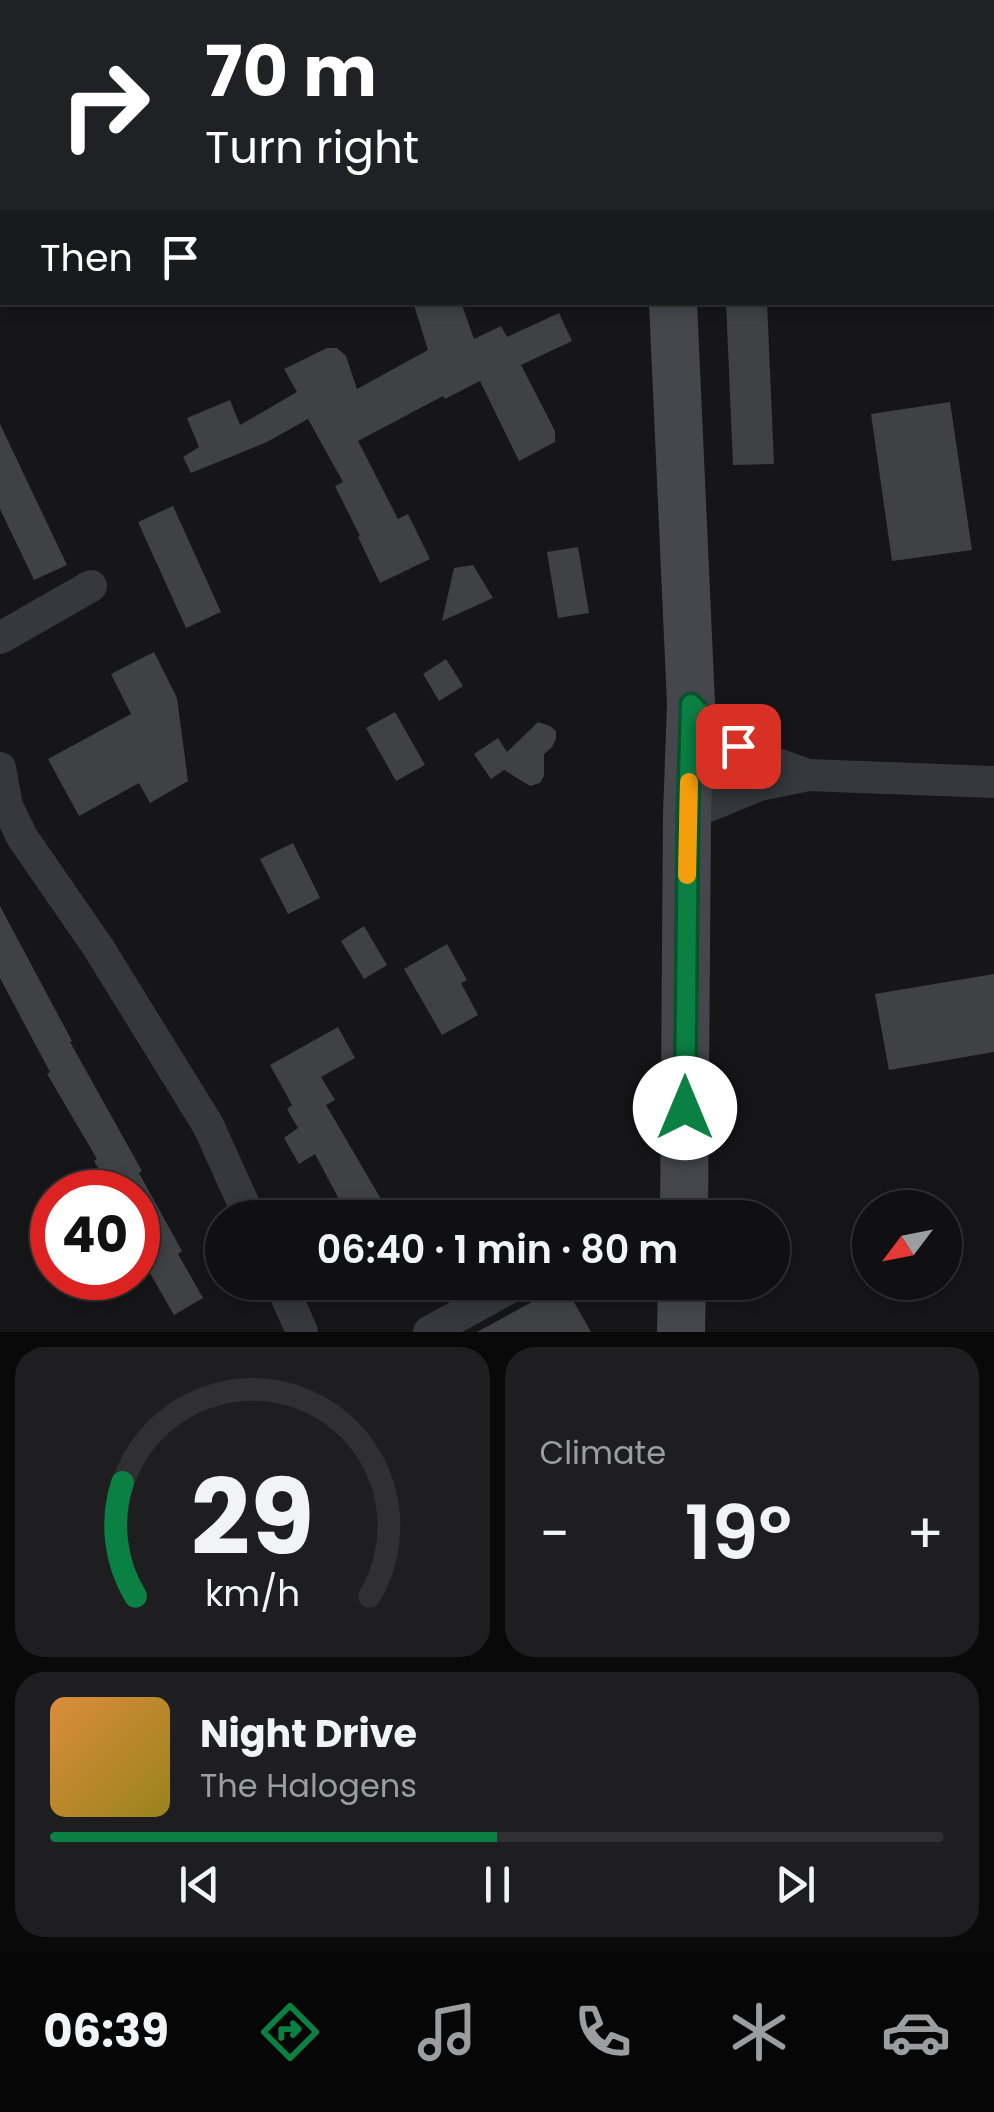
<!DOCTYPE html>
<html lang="en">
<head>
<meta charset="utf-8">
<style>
	body { margin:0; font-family:Poppins,sans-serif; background:#1e1e20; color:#f1f3f6; height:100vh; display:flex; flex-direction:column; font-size:38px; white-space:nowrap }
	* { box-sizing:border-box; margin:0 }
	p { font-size:32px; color:#9c9d9f }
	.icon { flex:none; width:55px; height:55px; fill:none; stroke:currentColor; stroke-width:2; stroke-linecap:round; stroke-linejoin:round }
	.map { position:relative; height:1332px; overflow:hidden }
	.side { display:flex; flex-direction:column; gap:15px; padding:15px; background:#09090a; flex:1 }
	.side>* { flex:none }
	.banner { position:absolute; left:0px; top:0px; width:995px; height:305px; box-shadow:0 5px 15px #0003,0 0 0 2px #303032; background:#202124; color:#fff; overflow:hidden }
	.needle { width:65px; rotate:238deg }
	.controls { position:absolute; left:852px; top:1190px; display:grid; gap:20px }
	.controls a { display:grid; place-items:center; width:110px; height:110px; border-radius:50%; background:#101012; box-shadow:0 5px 15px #0003,0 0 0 2px #303032; font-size:50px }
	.speed { position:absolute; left:30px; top:1170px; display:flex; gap:20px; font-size:50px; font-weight:700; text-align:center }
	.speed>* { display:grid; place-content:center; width:130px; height:130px; border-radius:50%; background:#101012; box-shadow:0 5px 15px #0003,0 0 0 2px #303032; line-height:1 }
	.speed .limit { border:15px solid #d22; background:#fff; color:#111 }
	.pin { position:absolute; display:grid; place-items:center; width:85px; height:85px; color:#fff; margin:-42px; border-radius:20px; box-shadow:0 5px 15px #0006 }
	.me { position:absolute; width:110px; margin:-55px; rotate:0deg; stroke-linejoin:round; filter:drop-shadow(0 0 8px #0008) }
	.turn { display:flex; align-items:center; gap:35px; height:210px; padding:0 40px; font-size:45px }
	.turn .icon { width:130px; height:130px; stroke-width:2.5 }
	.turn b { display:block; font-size:70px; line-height:85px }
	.then { display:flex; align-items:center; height:95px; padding:0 40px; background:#0003; gap:20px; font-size:38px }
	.big { font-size:75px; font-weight:600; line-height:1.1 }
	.side .widget { flex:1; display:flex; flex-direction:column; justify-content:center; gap:15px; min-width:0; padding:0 35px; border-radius:30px; background:#1e1e20 }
	.side .dial { align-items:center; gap:0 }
	.dial svg { height:260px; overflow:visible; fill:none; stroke:#303032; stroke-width:7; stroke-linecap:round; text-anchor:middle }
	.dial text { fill:#f1f3f6; stroke:none }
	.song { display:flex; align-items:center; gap:30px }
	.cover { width:120px; height:120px; border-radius:15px; background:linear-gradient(135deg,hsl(30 70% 55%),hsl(50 70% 35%)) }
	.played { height:10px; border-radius:5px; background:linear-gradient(90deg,#0b8043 50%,#303032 50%) }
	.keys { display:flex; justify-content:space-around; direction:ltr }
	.heat { display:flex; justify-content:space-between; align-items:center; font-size:55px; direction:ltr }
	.side .tiles { flex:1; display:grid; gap:15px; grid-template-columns:1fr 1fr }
	.widget:last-child { grid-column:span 2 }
	.trip { position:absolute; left:205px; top:1200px; width:585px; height:100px; border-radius:50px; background:#101012; box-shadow:0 5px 15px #0003,0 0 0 2px #303032; font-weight:600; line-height:100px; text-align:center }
	.menu { display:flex; height:160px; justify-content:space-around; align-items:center; background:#060607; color:#9c9d9f }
	.menu .icon { width:70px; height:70px }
	.menu .selected { color:#0b8043 }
	.menu b { font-size:45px; color:#f1f3f6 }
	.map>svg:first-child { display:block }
	.building { fill:#404145 }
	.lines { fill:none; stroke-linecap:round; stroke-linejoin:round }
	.street { stroke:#37383d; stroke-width:32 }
	.secondary { stroke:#45474d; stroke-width:48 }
	.route-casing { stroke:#07532c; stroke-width:25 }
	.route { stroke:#0b8043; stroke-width:18 }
	.slow { stroke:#f59e0b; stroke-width:18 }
</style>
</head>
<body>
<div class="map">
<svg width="994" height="1332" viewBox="0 0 994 1332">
	<rect width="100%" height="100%" fill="#161618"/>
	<path class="building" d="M413 302H461L474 339 501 326 507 337 559 313 572 341 521 365 555 431V442L519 461 480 381 445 399 443 396 358 441 398 519 408 514 430 559 380 583 358 537 360 536 335 486 343 482 308 419 267 442 191 473 183 457 199 447 187 418 230 400 240 425 297 392 284 369 327 348H337L346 356 357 389 428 350Z
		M726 302H767L774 464 733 465Z
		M950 402 972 550 892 561 871 414Z
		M0 424 67 565 34 580 0 509Z
		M173 506 221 612 186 628 138 522Z
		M578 547 589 613 558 618 547 552Z
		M473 565 493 598 442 621 454 568Z
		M154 652 177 698 188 781 150 803 139 783 79 816 48 759 131 714 111 674Z
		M446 659 463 686 439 701 423 674Z
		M395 712 425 765 396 781 366 728Z
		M538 722 550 726 556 731V739L552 747 544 754V776L540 783 530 786 504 770 491 779 474 754 498 738 507 752Z
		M293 843 320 898 288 914 260 859Z
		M0 906 72 1041 70 1042 142 1171 139 1173 182 1251 178 1254 203 1298 174 1315 138 1252V1192H112L94 1161 97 1159 47 1074 50 1072 0 978Z
		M364 926 387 965 364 979 341 941Z
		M447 944 467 980 461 983 478 1015 442 1035 404 969Z
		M994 974V1052L889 1070 875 994Z
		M338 1027 355 1058 321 1077 335 1100 326 1105 392 1218H349L315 1154 299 1164 284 1138 298 1128 287 1109 292 1105 270 1065Z
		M550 1292 555 1302 570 1295 591 1332H477Z"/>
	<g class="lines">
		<path class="street" d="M0 638 91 586
			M691 704 719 735 758 757 808 775
			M0 768 7 806 22 837 98 947 208 1125 250 1218
			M687 815 759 785 808 775 994 782
			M280 1282 302 1332
			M429 1332 520 1282"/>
		<path class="secondary" d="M652 0 653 2
			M673 302 691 704 687 815 684 1218
			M681 1332 682 1282"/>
	</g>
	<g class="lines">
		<defs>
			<path id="route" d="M685 1108 688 815 691 704 719 735 738 746"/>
		</defs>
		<use href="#route" class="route-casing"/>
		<use href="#route" class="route"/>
		<path class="slow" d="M687 875 689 782"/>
	</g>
</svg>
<div class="controls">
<a><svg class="needle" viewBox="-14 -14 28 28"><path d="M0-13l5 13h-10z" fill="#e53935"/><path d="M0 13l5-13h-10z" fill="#9c9d9f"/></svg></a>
</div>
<div class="speed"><div class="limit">40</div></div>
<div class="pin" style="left:738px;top:746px;background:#d93025"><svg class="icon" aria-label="arrive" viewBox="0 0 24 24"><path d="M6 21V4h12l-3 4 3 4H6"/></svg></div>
<svg class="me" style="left:685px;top:1108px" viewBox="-20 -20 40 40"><circle r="19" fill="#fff"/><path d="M0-13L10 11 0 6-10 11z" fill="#0b8043"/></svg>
<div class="trip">06:40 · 1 min · 80 m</div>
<div class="banner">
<div class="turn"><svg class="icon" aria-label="right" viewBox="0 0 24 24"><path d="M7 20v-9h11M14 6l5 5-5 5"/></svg><div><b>70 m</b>Turn right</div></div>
<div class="then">Then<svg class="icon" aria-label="arrive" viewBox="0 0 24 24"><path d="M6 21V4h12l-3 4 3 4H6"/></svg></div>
</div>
</div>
<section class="side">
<div class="tiles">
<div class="widget dial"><svg viewBox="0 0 100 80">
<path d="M14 69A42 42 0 1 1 86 69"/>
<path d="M14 69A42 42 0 0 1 10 34" stroke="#0b8043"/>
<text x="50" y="56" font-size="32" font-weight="700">29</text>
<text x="50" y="72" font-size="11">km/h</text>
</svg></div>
<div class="widget"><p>Climate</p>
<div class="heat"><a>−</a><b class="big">19°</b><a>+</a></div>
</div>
<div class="widget">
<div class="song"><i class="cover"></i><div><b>Night Drive</b><p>The Halogens</p></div></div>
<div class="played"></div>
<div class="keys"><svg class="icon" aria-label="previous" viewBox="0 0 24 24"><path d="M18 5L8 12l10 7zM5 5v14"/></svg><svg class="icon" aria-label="pause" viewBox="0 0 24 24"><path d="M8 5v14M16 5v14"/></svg><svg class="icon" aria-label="next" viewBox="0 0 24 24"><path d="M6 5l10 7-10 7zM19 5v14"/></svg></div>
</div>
</div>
</section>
<nav class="menu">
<b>06:39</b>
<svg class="icon selected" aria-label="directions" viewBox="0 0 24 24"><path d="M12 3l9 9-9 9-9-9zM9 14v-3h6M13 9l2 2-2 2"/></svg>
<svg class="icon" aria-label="music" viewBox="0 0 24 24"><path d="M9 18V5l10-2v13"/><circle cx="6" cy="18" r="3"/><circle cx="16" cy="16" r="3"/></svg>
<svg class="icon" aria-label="phone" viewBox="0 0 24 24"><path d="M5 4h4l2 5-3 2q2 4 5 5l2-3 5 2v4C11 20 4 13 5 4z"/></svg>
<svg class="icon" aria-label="climate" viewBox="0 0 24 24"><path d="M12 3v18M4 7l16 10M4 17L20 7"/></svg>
<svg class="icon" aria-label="car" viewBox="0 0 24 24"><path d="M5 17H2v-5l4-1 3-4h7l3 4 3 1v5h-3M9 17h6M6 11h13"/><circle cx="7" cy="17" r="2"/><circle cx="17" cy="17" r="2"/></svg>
</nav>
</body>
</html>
